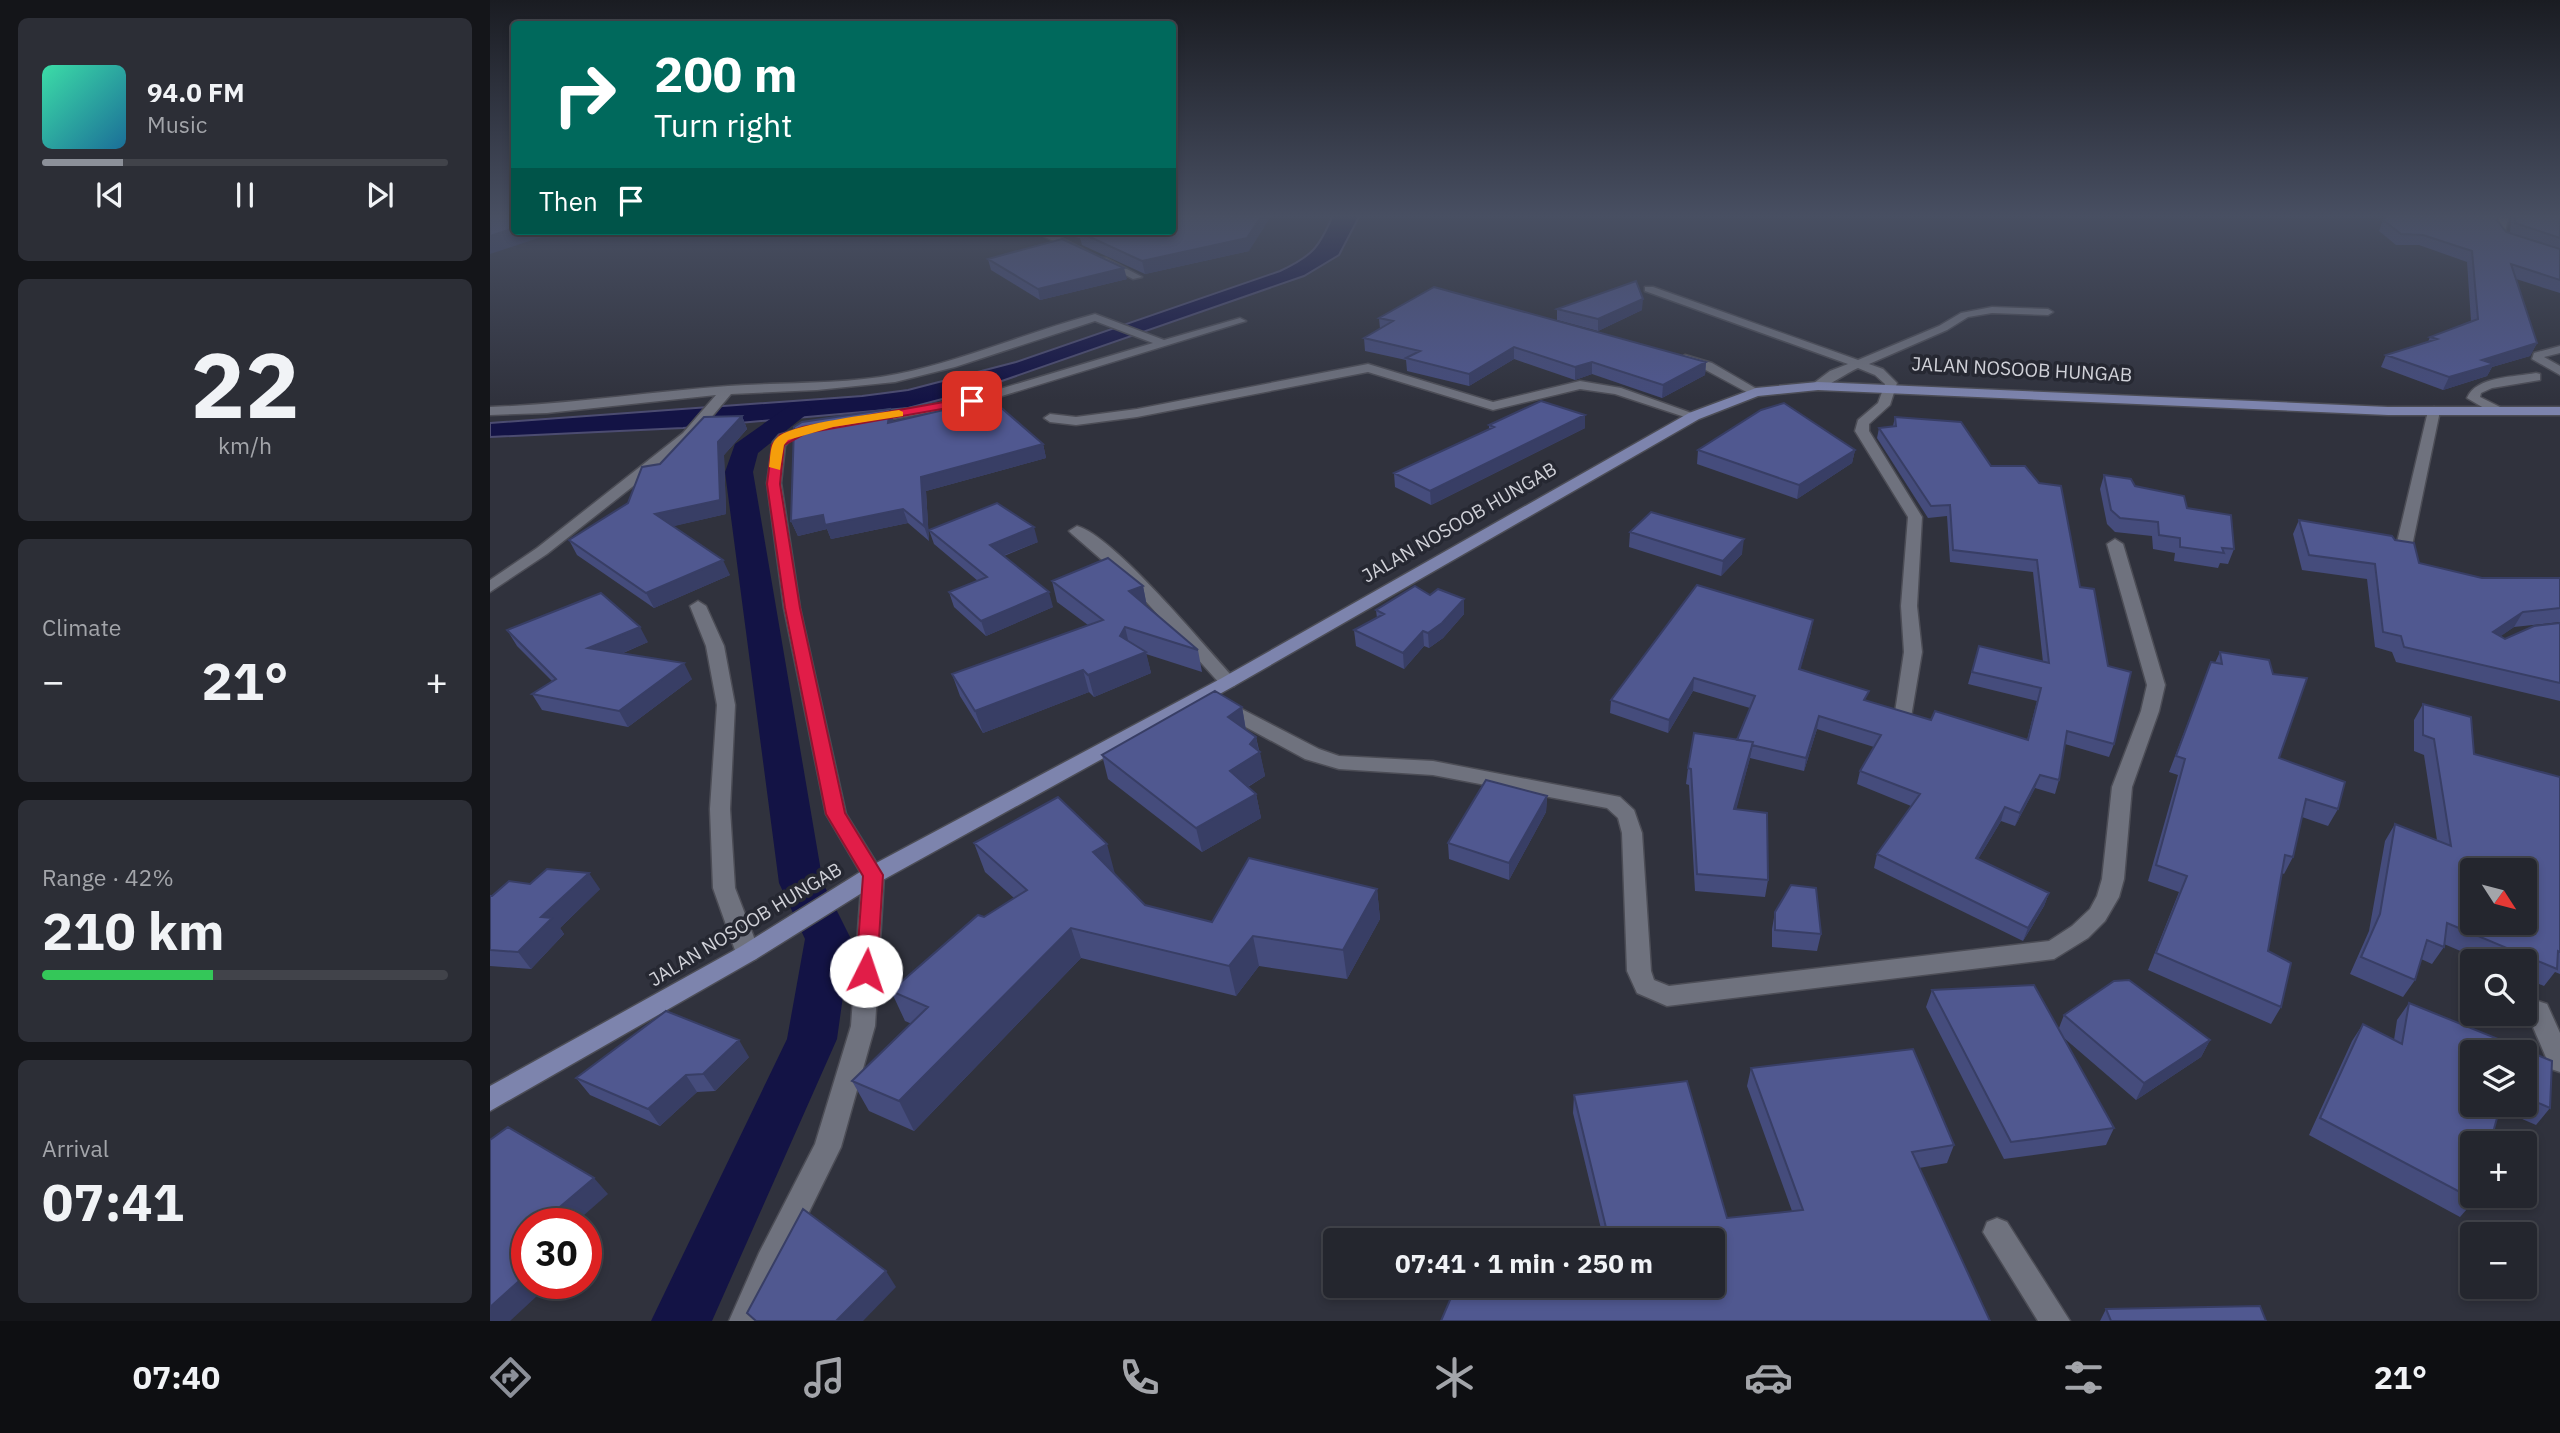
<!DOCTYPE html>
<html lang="en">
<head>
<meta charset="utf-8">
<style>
	body { margin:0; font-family:"IBM Plex Sans",sans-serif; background:#2c2e36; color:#f1f3f6; height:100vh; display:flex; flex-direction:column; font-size:26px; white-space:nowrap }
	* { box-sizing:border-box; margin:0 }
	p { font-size:23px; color:#a3a5aa }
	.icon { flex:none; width:38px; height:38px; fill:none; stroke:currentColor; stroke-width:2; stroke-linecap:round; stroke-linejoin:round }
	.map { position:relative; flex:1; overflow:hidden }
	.sheet { display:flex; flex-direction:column; gap:18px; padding:18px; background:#141519; width:490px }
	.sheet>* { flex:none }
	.top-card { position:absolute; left:21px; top:21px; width:665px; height:214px; border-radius:7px; box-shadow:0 4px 10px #0003,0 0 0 2px #41434a; background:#00695c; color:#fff; overflow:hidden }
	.needle { width:46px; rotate:126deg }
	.fabs { position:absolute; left:1970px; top:858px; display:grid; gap:14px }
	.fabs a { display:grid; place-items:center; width:77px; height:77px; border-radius:7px; background:#24262e; box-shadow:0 4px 10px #0003,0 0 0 2px #41434a; font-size:35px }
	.speed { position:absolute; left:21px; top:1208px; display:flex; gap:14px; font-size:35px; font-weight:700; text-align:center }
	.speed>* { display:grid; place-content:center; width:91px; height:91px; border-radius:50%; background:#24262e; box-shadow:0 4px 10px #0003,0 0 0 2px #41434a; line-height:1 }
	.speed .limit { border:10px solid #d22; background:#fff; color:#111 }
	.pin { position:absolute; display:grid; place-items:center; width:60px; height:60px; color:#fff; margin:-30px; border-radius:14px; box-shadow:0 4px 10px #0006 }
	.me { position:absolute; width:77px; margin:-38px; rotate:4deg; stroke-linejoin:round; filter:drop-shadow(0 0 5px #0008) }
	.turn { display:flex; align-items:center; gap:24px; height:147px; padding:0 28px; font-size:32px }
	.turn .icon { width:91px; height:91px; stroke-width:2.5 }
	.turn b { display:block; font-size:49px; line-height:60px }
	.then { display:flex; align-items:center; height:66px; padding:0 28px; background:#0003; gap:14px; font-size:26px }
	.big { font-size:52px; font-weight:700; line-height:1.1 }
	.sheet .tile { flex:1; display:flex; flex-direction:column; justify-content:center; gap:10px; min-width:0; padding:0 24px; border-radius:10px; background:#2c2e36 }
	.sheet .dial { align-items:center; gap:0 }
	.dial b { font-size:91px; line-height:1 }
	.song { display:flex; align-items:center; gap:21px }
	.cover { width:84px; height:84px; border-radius:10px; background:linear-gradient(135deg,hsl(160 70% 55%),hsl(200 70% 35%)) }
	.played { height:7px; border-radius:4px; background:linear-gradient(90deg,#8c9099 20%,#41434a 20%) }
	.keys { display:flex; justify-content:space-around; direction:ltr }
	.heat { display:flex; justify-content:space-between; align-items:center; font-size:38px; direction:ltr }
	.charge { height:10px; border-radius:5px; background:linear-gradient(90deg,#34c759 42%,#41434a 0) }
	.trip { position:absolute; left:833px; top:1228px; width:402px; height:70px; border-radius:7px; background:#24262e; box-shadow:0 4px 10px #0003,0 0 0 2px #41434a; font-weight:700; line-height:70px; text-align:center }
	.tabs { display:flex; height:112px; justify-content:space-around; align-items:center; background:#0e0f12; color:#a3a5aa }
	.tabs .icon { width:49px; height:49px }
	.tabs .on { color:#8c9099 }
	.tabs b { font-size:32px; color:#f1f3f6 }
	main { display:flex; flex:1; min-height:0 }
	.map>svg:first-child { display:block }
	.water { fill:#131345; stroke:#4c4c71; stroke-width:2 }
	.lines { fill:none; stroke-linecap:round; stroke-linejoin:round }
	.canal { fill:#131345; fill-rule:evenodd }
	.minor-casing { stroke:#4c4d56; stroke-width:3 }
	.major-casing { stroke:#4c4d56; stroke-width:3 }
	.minor { fill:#6f727e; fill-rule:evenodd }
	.major { fill:#7d84ad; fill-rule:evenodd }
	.wall { fill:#454c7c; fill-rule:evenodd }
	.shaded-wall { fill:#383e65 }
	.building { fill:#505890; stroke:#383e65; stroke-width:2; fill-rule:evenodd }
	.route { fill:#e11d48; stroke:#92132f; stroke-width:2 }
	.slow { fill:#f59e0b }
	.labels { text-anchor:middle; stroke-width:7; stroke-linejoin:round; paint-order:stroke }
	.street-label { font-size:19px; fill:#d0d1d8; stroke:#262832 }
</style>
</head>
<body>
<main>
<section class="sheet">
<div class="tile">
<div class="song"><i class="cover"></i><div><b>94.0 FM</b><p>Music</p></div></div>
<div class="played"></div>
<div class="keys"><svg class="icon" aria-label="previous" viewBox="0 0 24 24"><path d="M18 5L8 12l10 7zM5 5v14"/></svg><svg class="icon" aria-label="pause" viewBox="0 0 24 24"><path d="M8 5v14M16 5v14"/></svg><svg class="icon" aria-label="next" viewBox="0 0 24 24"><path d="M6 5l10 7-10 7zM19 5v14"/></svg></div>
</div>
<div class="tile dial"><b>22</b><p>km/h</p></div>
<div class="tile"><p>Climate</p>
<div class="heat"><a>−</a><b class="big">21°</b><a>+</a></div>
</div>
<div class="tile"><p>Range · 42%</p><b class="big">210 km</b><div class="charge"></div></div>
<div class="tile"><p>Arrival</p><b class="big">07:41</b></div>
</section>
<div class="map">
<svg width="2070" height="1321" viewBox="0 0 2070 1321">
	<rect width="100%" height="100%" fill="#30323d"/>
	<path class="water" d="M843 215H870L849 255 814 276 483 391 418 408 193 428 0 437V423L372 396 418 390 526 362 790 271C822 256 829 248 843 215Z"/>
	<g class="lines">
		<path class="canal" d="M309 402 318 405 322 410 268 453 263 472 333 883 361 939 347 1039 222 1321H161L297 1039 315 939 289 883 235 472 245 444 300 405Z"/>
		<defs>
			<path id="minor" d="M2010 215H2019L2015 231 2018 236 2070 253V259L2012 240 2005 231Z
				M557 231H567L564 234 593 249 585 251 555 237Z
				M610 258H616L652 277 643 279 610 262Z
				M1155 287H1163L1368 360 1449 326 1471 313 1502 307 1558 309 1563 312 1558 315 1502 313 1478 317 1457 330 1379 364 1393 369 1407 383 1400 405 1379 424V431L1432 517 1427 606 1432 652 1420 723H1406L1404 719 1414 652 1411 606 1418 517 1365 431 1368 420 1388 403 1395 384 1385 375 1368 368C1356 373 1334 390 1324 389V383L1340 371 1358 364 1155 291Z
				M605 314 674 340 750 318 756 321 486 404 380 423 375 422V416L480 398 663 343 605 321 465 367 405 382 327 390 241 394 203 439 57 554 0 592V580L47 548 193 433 226 395 57 413 0 415V407C80 404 158 392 238 386 294 382 352 385 407 374 475 360 538 332 605 314Z
				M2070 346V353L2054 357 2070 366V375L2042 359 2044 353Z
				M1195 355 1222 363 1272 392 1262 395 1214 369 1191 361 1189 359Z
				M878 364 1003 402 1090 381 1131 388 1210 416 1204 420 1125 394 1090 389 1003 410 878 372 647 417 586 425 560 422 554 418 560 414 586 417 647 409Z
				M2046 373 2050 374V380L2002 388 1991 393 1990 397 2012 408V414H2004L1977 398C1986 376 2025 377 2046 373Z
				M1944 407 1950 411 1921 551 1913 556 1905 551 1938 411Z
				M325 424 332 428 330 431 299 441 295 446 291 483 310 608 356 814 394 875 385 1026 351 1147 289 1273 269 1321H239L269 1253 325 1144 361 1026 372 875 336 814 294 608 277 483 283 442 289 435Z
				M587 526C624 536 714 646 744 678L747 682 744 686H732L642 586 582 534 579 531Z
				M1625 539 1633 544 1675 685 1669 711 1642 787 1634 879 1629 897 1615 921 1598 938 1564 959 1177 1006 1147 993 1137 971 1132 833 1128 818 1117 808 943 775 849 769 815 759 728 712 726 708 728 704H742L829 749 849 756 943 761 1130 797 1144 810 1152 833 1161 971 1164 980 1179 986 1559 941 1582 926 1600 909 1607 896 1612 879 1622 787 1651 711 1657 685 1617 544Z
				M208 601 216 606 234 646 245 705 240 809 245 888 270 953 266 959 258 962 250 959 246 953 223 888 220 809 227 705 216 646 200 606Z
				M2048 1001 2057 1004 2070 1033V1072L2061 1069 2036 1011 2039 1004Z
				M1507 1218 1517 1222 1580 1321H1548L1493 1232 1497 1222Z"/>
			<path id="major" d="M1328 382 1898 407H2070V415H1898L1328 390 1268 396 1209 419 744 686 391 881 266 959 0 1111V1086L250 947 375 869 732 678 1199 413 1266 388Z"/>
		</defs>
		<use href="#minor" class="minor-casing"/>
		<use href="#major" class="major-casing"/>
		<use href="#minor" class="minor"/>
		<use href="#major" class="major"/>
	</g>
	<path class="wall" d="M2021 215H2070V293L2026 279 2047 343 2040 356 2002 367 1997 376 1953 390 1891 367 1896 355 1938 342 1940 337 1981 321 1977 262 1929 245H1906L1889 231 1893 220H2007L2016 232 2020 233Z
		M569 231H682L759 251 655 274 592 245 590 238 571 234Z
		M498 259 637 279 550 300 501 270Z
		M1067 309 1152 310 1108 331 1067 320Z
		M889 318 1216 362 1215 375 1172 398 1102 374 1085 380 1024 359 979 386 917 371 916 360 875 351 874 338 890 329Z
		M1095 415V428L941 505 905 487 904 473 999 430V425Z
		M252 416 257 429 234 455 236 514 183 526 240 575 164 608 87 555 79 540 138 503 170 464Z
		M1405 417 1501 466 1590 587 1624 744 1619 757 1575 744 1569 780 1565 794 1545 788 1525 826 1511 821 1488 859 1559 893 1554 906 1533 941 1384 868 1387 854 1421 806 1367 784 1370 771 1384 747 1327 729 1314 771 1260 758 1246 809 1278 880 1275 897 1205 891 1199 785 1196 784 1198 768 1247 740 1260 708 1203 691 1178 733 1120 713 1121 700 1321 632 1310 669 1377 701 1441 720 1537 740 1547 701 1478 684 1489 646 1553 662 1543 572 1460 562 1457 516 1438 518 1387 438 1389 428 1403 426Z
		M404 422 553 444 556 458 436 491 439 541 418 523 341 539 337 529 308 536 301 521Z
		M1208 450H1365L1362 463 1307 499 1207 464Z
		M1614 475 1697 508 1744 549 1738 564 1730 563 1728 568 1684 561 1685 553 1663 549 1662 536 1625 532 1617 524 1610 489Z
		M1809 520 1905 540 1929 563 1992 578H2070V622L2024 627 2010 636 2015 639 2070 623V701L1906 662 1902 652 1885 647 1877 579 1812 570 1803 534Z
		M439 530 548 542 514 556 563 607 496 636 464 607 459 592 488 581 444 544Z
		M1140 532 1252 554 1231 576 1139 547Z
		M562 581 653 586 657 607 708 650 712 672 656 654 661 673 604 697 599 692 493 733 470 696 462 674 598 625 567 602Z
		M886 610 974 614 953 638 939 648 934 646 914 669 866 646 864 630 887 618Z
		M17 630 158 642 131 654 202 679 138 727 52 710 42 694 62 681 27 646Z
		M1730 652 1789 758 1848 809 1838 826 1812 817 1803 857 1794 874 1792 873 1778 951 1791 1007 1781 1024 1658 970 1689 892 1658 881 1688 775 1679 772 1721 662 1725 663Z
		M1933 704 1984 754 2070 777V974L2065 972 2054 986 2035 978V961H1994L1954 944V947L1942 964 1931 959 1925 980 1913 997 1860 974 1879 931 1895 841 1905 824 1947 840 1934 755 1924 751V720Z
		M752 707 756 730 766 737 775 776 758 787 766 794 771 818 712 852 618 779 612 755Z
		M1057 796 1056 812 1019 880 959 859 958 843Z
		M484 843 625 874 655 905 722 922 887 889 890 919 857 979 769 966 746 996 591 958 424 1131 379 1111 362 1081 422 1024 415 1021 401 991 494 917 524 898 495 872Z
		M40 884 110 889 70 928 74 934 41 969 0 966V896Z
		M1285 912 1331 934 1327 951 1282 947V929Z
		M1442 990 1569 1028 1574 1015 1720 1040 1711 1057 1646 1100 1574 1038 1624 1128 1616 1145 1514 1159 1436 1007Z
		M1919 1003 2062 1061 2060 1108 2046 1125 2009 1109 2000 1143H1983V1195H1986L1985 1200 1970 1217 1819 1135 1862 1041 1873 1024 1904 1040 1907 1020ZM1983 1052H2035V1104H1983Z
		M259 1057 225 1091 207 1092 170 1126 100 1095 86 1078Z
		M1261 1068 1464 1145 1457 1163 1429 1168 1500 1321 1113 1237 1083 1113 1084 1095 1237 1218 1302 1211 1257 1086Z
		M1616 1309 1776 1321H1610Z"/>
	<path class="shaded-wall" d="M772 215H782L759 251 655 274 652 261Z
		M24 228V231H56L58 235 0 254V236Z
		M634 268 637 279 550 300 548 289Z
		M1153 299 1152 310 1108 331V319Z
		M2047 343 2040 356 2002 367 1997 376 1953 390 1959 377 1992 360Z
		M1024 347V359L979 386V374Z
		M1102 362V374L1085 380V367Z
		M1216 362 1215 375 1172 398 1173 385Z
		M400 409 404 422 398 423Z
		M1095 415V428L941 505 940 491Z
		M252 416 257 429 234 455 236 514 172 529 165 514Z
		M553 444 556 458 436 491 439 541 434 526 431 477Z
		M1365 450 1362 463 1307 499 1309 485Z
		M413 509 418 523 341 539 337 529 308 536 301 521 333 515Z
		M544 527 548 542 504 559 500 545Z
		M1254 539 1252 554 1231 576 1233 561Z
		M233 560 240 575 164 608 156 593Z
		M653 586 657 607 639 591Z
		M559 592 563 607 496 636 491 621Z
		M974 599V614L953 638 939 648 938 633Z
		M2033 612 2024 627 1994 648 2003 632Z
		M1323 620 1321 632 1307 682 1309 669Z
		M150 627 158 642 107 664 98 648Z
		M635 627 640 648 630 636Z
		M933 631 934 646 914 669 913 653Z
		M656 652 661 673 604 697 598 675Z
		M194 663 202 679 138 727 129 711Z
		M593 670 599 692 493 733 485 711Z
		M1204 678 1203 691 1178 733 1179 720Z
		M752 707 756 731 738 717Z
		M1329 716 1327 729 1314 771 1316 758Z
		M766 737 769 753 770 752 775 776 744 795 740 771Z
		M1263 742 1260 758 1242 826 1244 809Z
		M1550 775 1545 788 1525 826 1530 813Z
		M766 794 771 818 712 852 706 828Z
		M1057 796 1056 812 1019 880V863Z
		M1515 807 1511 821 1481 871 1486 858Z
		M617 844 625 874 612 881 603 852Z
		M99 873 110 889 70 928 74 934 41 969 28 952 51 917Z
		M887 889 890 919 857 979 853 950Z
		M1559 893 1554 906 1533 941 1538 928Z
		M581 928 591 958 424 1131 409 1101Z
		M763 936 769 966 746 996 739 966Z
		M249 1040 259 1057 225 1091 213 1074Z
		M1720 1040 1711 1057 1646 1100 1654 1083Z
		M196 1075 207 1092 170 1126 158 1109Z
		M104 1178 118 1194 85 1223H74L64 1212Z
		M96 1238 102 1245 96 1250Z
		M396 1271 406 1287 373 1321H346Z
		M37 1274V1283H61L20 1321H0V1307Z"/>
	<path class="building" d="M0 215 24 216V228L0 236Z
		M682 215H772L757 238 652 261 589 232 682 231Z
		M1898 215H2009L2007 220 2016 232 2070 249V280L2021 264 2047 343 1992 360 2004 364 1959 377 1896 355 1947 339 1940 337 1988 319 1982 251 1933 235 1911 234 1893 220Z
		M2025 215H2070V238L2025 223Z
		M572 239 634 268 548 289 498 259Z
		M1146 281 1153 299 1108 319 1067 309Z
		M944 287 1216 362 1173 385 1102 362 1085 367 1024 347 979 374 916 358 930 351 874 338 903 321 889 318Z
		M501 399 553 444 431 477 434 526 413 509 335 525 333 515 301 521 304 427 312 422 400 409 398 423Z
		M1051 401 1095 415 940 491 904 473 1004 427 999 425Z
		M1294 403 1365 450 1309 485 1208 450 1271 410Z
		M252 416 228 442 230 500 165 514 233 560 156 593 79 540 138 503 152 467 170 464 214 417Z
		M1405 417 1471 422 1501 466H1535L1549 483 1571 486 1590 587 1604 589 1618 666 1641 672 1624 744 1577 731 1569 780 1550 775 1530 813 1515 807 1486 858 1559 893 1538 928 1387 854 1430 794 1370 771 1391 735 1329 716 1316 758 1262 745 1263 742 1247 740 1265 696 1204 678 1179 720 1121 700 1207 585 1323 620 1309 669 1379 691 1374 700 1441 720 1445 711 1538 740 1551 688 1482 672 1489 646 1559 663 1547 560 1463 550 1460 505 1441 506 1389 428 1406 426Z
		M1614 475 1641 479 1645 486 1694 496 1697 508 1741 515 1744 549 1732 548 1734 553 1690 547V538L1669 535 1668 522 1630 518 1621 510Z
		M507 503 544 527 500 545 559 592 491 621 459 592 497 577 439 530Z
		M1161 512 1254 539 1233 561 1140 532Z
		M1809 520 1902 536 1905 540 1924 543 1929 563 1992 578H2070V608L2033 612 2003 632 2015 639 2044 626 2070 623V683L1914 647 1911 636 1893 632 1885 564 1819 555Z
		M618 558 653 586 639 591 708 650 635 627 630 636 656 652 598 675 593 670 485 711 462 674 613 620 562 581Z
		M925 586 940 595 948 589 974 599 952 623 938 633 933 631 913 653 864 630 894 614 886 610Z
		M111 593 150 627 98 648 194 663 129 711 42 694 66 679 17 630Z
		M1730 652 1779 660 1783 674 1817 678 1789 758 1855 782 1848 809 1816 799 1803 857 1795 855 1778 951 1801 963 1791 1007 1666 953 1697 876 1666 865 1695 759 1686 756 1721 662 1732 664Z
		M725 691 752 707 738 717 766 737 760 744 770 752 740 771 766 794 706 828 612 755Z
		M1933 704 1981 717 1984 754 2070 777V952L2068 951 2067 969 1957 923 1954 947 1937 940 1925 980 1871 957 1890 914 1905 824 1961 846 1944 739 1933 735ZM1983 870H2035V922H1983Z
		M1204 733 1263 742 1244 809 1277 813 1278 880 1207 874 1201 769 1198 768Z
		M996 780 1057 796 1019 863 958 843Z
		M568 797 617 844 603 852 655 905 722 922 759 858 887 889 853 950 763 936 739 966 581 928 409 1101 362 1081 438 1007 401 991 488 915 494 917 537 890 484 843Z
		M57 869 99 873 51 917 62 918 28 952 0 950V896H2L19 881 40 884Z
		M1301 885 1326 888 1331 934 1285 930V912Z
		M1639 980 1720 1040 1654 1083 1574 1015 1624 981Z
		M1544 985 1624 1128 1521 1142 1442 990Z
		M1919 1003 2062 1061 2060 1108 2035 1097V1052H1983V1104H2011L2000 1143H1983V1195H1986L1985 1200 1830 1118 1873 1024 1912 1044Z
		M176 1011 249 1040 213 1074 196 1075 158 1109 86 1078Z
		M1423 1049 1464 1145 1422 1152 1500 1321H951L966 1286H1223V1241H1091L1118 1236 1084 1095 1197 1081 1237 1218 1313 1210 1261 1068Z
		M18 1127 104 1178 64 1212 80 1223H37V1274L0 1307V1140Z
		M313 1209 396 1271 346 1321H266L257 1313Z
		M1770 1306 1776 1321H1621L1616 1309Z"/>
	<linearGradient id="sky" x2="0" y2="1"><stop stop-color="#1a1c22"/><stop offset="0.54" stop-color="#484f62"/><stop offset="1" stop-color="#484f62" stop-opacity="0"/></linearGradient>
	<rect width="2070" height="400" fill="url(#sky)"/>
	<path class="route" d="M482 397 486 398V403L316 433 294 445 290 484 310 608 355 813 393 875 387 971 384 977 376 980 369 977 366 971 373 876 336 814 295 608 277 484 282 445 290 435 313 427Z"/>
	<path class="slow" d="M409 410 413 412V416L343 427 298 440 294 445 290 470 279 467C281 456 279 443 289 436 308 423 383 414 409 410Z"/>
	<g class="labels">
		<g class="street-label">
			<text transform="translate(1532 369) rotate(3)" y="7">JALAN NOSOOB HUNGAB</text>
			<text transform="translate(969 522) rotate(-30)" y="7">JALAN NOSOOB HUNGAB</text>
			<text transform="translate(255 924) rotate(-31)" y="7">JALAN NOSOOB HUNGAB</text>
		</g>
	</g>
</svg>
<div class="fabs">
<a><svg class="needle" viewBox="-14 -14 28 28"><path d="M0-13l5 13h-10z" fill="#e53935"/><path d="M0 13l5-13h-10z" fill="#a3a5aa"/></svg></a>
<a><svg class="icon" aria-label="search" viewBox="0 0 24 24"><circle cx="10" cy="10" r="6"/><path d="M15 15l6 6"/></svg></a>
<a><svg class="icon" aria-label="layers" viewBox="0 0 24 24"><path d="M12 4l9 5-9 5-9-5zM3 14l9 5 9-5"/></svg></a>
<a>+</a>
<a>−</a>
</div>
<div class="speed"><div class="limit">30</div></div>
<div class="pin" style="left:482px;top:401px;background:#d93025"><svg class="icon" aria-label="arrive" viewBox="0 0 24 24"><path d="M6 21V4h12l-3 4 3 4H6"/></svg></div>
<svg class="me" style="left:376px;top:971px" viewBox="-20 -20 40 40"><circle r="19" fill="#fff"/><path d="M0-13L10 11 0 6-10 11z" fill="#e11d48"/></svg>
<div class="trip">07:41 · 1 min · 250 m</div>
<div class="top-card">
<div class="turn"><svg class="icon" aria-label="right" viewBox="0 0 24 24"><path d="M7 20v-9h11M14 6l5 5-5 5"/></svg><div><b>200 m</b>Turn right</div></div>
<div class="then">Then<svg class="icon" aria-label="arrive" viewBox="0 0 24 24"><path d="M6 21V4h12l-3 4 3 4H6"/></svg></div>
</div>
</div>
</main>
<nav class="tabs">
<b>07:40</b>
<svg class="icon on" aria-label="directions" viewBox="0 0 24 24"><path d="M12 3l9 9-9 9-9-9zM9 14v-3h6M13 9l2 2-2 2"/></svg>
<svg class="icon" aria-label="music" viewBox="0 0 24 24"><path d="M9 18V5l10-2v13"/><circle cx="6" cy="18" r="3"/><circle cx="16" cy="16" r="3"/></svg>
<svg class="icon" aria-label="phone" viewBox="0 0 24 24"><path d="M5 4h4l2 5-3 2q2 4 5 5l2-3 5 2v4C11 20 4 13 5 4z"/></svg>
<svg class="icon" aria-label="climate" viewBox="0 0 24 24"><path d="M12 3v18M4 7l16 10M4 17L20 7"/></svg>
<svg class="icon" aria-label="car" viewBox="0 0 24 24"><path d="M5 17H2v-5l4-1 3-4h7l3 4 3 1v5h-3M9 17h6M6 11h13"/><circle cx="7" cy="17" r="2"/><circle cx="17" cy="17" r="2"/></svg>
<svg class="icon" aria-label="filters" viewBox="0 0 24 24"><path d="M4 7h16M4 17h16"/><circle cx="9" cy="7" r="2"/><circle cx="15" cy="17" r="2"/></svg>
<b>21°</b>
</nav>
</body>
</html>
